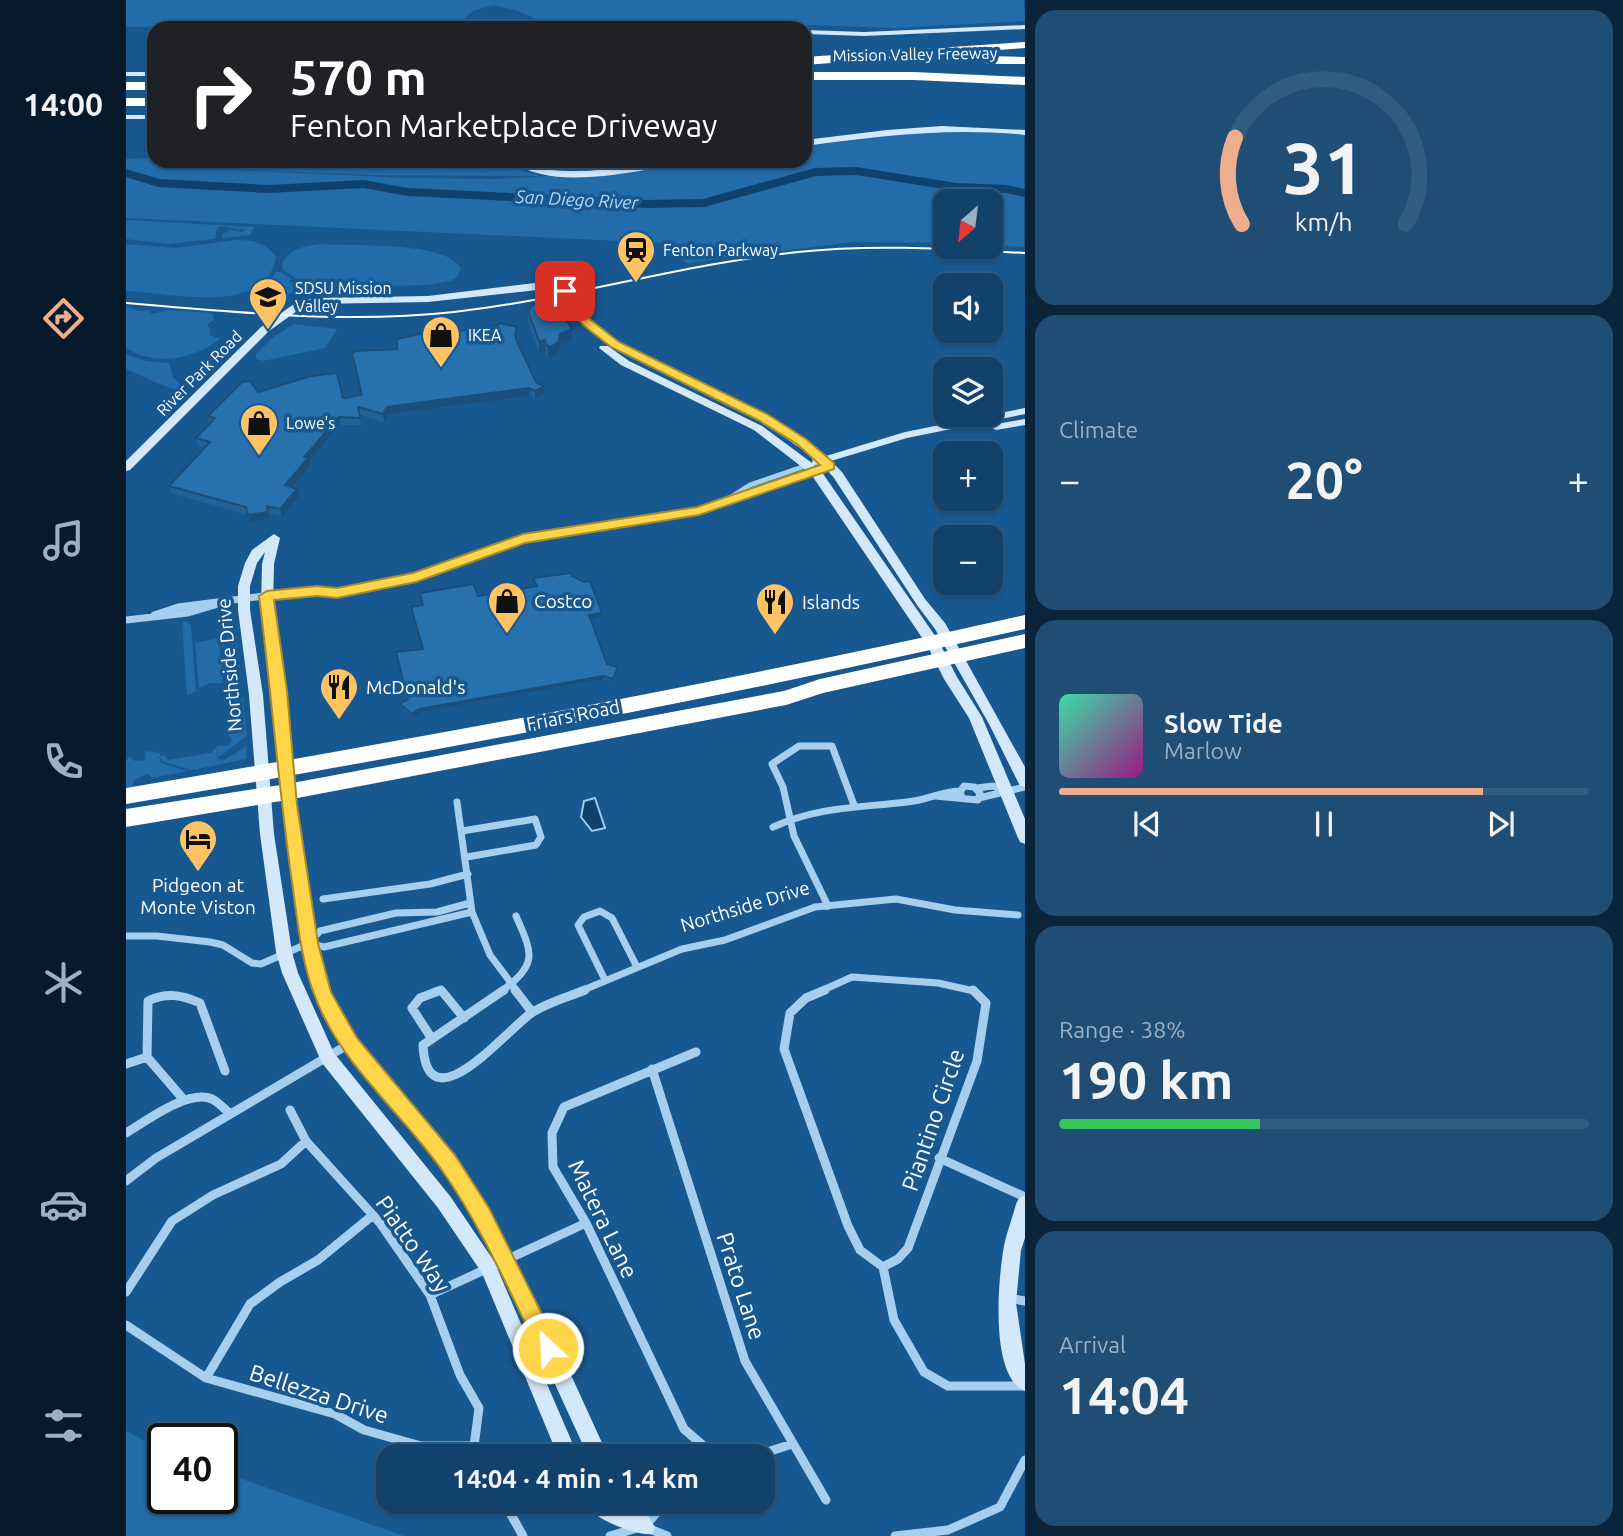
<!DOCTYPE html>
<html lang="en">
<head>
<meta charset="utf-8">
<style>
	body { margin:0; font-family:Ubuntu,sans-serif; background:#1f4d74; color:#f1f3f6; height:100vh; display:flex; flex-direction:column; font-size:26px; white-space:nowrap }
	* { box-sizing:border-box; margin:0 }
	p { font-size:23px; color:#9cb0c2 }
	.icon { flex:none; width:38px; height:38px; fill:none; stroke:currentColor; stroke-width:2; stroke-linecap:round; stroke-linejoin:round }
	.map { position:relative; flex:1; overflow:hidden }
	.panel { display:flex; flex-direction:column; gap:10px; padding:10px; background:#0a243b; width:598px }
	.panel>* { flex:none }
	.guide { position:absolute; left:21px; top:21px; width:665px; height:147px; border-radius:21px; box-shadow:0 2px 5px #0004,0 0 0 2px #315b7f; background:#202124; color:#fff; overflow:hidden }
	.needle { width:46px; rotate:208deg }
	.tools { position:absolute; left:807px; top:189px; display:grid; gap:14px }
	.tools a { display:grid; place-items:center; width:70px; height:70px; border-radius:14px; background:#12426c; box-shadow:0 2px 5px #0004,0 0 0 2px #315b7f; font-size:35px }
	.speed { position:absolute; left:21px; top:1423px; display:flex; gap:14px; font-size:35px; font-weight:700; text-align:center }
	.speed>* { display:grid; place-content:center; width:91px; height:91px; border-radius:50%; background:#12426c; box-shadow:0 2px 5px #0004,0 0 0 2px #315b7f; line-height:1 }
	.speed .limit { border:4px solid #111; border-radius:10px; background:#fff; color:#111 }
	.pin { position:absolute; display:grid; place-items:center; width:60px; height:60px; color:#fff; margin:-30px; border-radius:14px; box-shadow:0 4px 10px #0006 }
	.me { position:absolute; width:77px; margin:-38px; rotate:335deg; stroke-linejoin:round; filter:drop-shadow(0 0 5px #0008) }
	.turn { display:flex; align-items:center; gap:24px; height:147px; padding:0 28px; font-size:32px }
	.turn .icon { width:91px; height:91px; stroke-width:2.5 }
	.turn b { display:block; font-size:49px; line-height:60px }
	.big { font-size:52px; font-weight:600; line-height:1.1 }
	.panel .tile { flex:1; display:flex; flex-direction:column; justify-content:center; gap:10px; min-width:0; padding:0 24px; border-radius:21px; background:#1f4d74 }
	.panel .dial { align-items:center; gap:0 }
	.dial svg { height:182px; overflow:visible; fill:none; stroke:#315b7f; stroke-width:7; stroke-linecap:round; text-anchor:middle }
	.dial text { fill:#f1f3f6; stroke:none }
	.song { display:flex; align-items:center; gap:21px }
	.cover { width:84px; height:84px; border-radius:10px; background:linear-gradient(135deg,hsl(160 70% 55%),hsl(310 70% 35%)) }
	.played { height:7px; border-radius:4px; background:linear-gradient(90deg,#eead8d 80%,#315b7f 80%) }
	.keys { display:flex; justify-content:space-around; direction:ltr }
	.heat { display:flex; justify-content:space-between; align-items:center; font-size:38px; direction:ltr }
	.charge { height:10px; border-radius:5px; background:linear-gradient(90deg,#34c759 38%,#315b7f 0) }
	.trip { position:absolute; left:250px; top:1444px; width:399px; height:70px; border-radius:21px; background:#12426c; box-shadow:0 2px 5px #0004,0 0 0 2px #315b7f; font-weight:600; line-height:70px; text-align:center }
	main { display:flex; flex:1; min-height:0 }
	.dock { display:flex; flex-direction:column; width:126px; justify-content:space-around; align-items:center; background:#071a2b; color:#9cb0c2 }
	.dock .icon { width:49px; height:49px }
	.dock .current { color:#eead8d }
	.dock b { font-size:32px; color:#f1f3f6 }
	.map>svg:first-child { display:block }
	.green { fill:#216ca9 }
	.water { fill:#10416d; stroke:#99cbf2; stroke-width:2 }
	.lines { fill:none; stroke-linecap:round; stroke-linejoin:round }
	.river { fill:#10416d; fill-rule:evenodd }
	.street-far2 { stroke:#a6ceef; stroke-width:5 }
	.street-far1 { stroke:#a6ceef; stroke-width:7 }
	.street { stroke:#a6ceef; stroke-width:9 }
	.secondary { fill:#d4e8fb; fill-rule:evenodd }
	.highway { fill:#fff; fill-rule:evenodd }
	.tram { stroke:#fff; stroke-width:2 }
	.wall { fill:#226196 }
	.shaded-wall { fill:#1b4f7a }
	.building { fill:#2771ae; stroke:#1b4f7a; stroke-width:2 }
	.route { fill:#ffd54a; stroke:#a68a30; stroke-width:2 }
	.labels { text-anchor:middle; stroke-width:7; stroke-linejoin:round; paint-order:stroke }
	.far-street-label { font-size:16px; fill:#fff; stroke:#185890 }
	.far-poi-label { font-size:16px; fill:#fff; stroke:#185890; text-anchor:start }
	.far-water-label { font-size:18px; font-style:italic; fill:#b2d8f6; stroke:#185890 }
	.poi-label { font-size:19px; fill:#fff; stroke:#185890; text-anchor:start }
	.street-label { font-size:19px; fill:#fff; stroke:#185890 }
	.near-street-label { font-size:23px; fill:#fff; stroke:#185890 }
</style>
</head>
<body>
<main>
<nav class="dock">
<b>14:00</b>
<svg class="icon current" aria-label="directions" viewBox="0 0 24 24"><path d="M12 3l9 9-9 9-9-9zM9 14v-3h6M13 9l2 2-2 2"/></svg>
<svg class="icon" aria-label="music" viewBox="0 0 24 24"><path d="M9 18V5l10-2v13"/><circle cx="6" cy="18" r="3"/><circle cx="16" cy="16" r="3"/></svg>
<svg class="icon" aria-label="phone" viewBox="0 0 24 24"><path d="M5 4h4l2 5-3 2q2 4 5 5l2-3 5 2v4C11 20 4 13 5 4z"/></svg>
<svg class="icon" aria-label="climate" viewBox="0 0 24 24"><path d="M12 3v18M4 7l16 10M4 17L20 7"/></svg>
<svg class="icon" aria-label="car" viewBox="0 0 24 24"><path d="M5 17H2v-5l4-1 3-4h7l3 4 3 1v5h-3M9 17h6M6 11h13"/><circle cx="7" cy="17" r="2"/><circle cx="17" cy="17" r="2"/></svg>
<svg class="icon" aria-label="filters" viewBox="0 0 24 24"><path d="M4 7h16M4 17h16"/><circle cx="9" cy="7" r="2"/><circle cx="15" cy="17" r="2"/></svg>
</nav>
<div class="map">
<svg width="899" height="1536" viewBox="0 0 899 1536">
	<rect width="100%" height="100%" fill="#185890"/>
	<path class="green" d="M0 0H898L899 21 769 28 590 22 468 26 414 21 392 11 367 5 347 11 335 21 312 25 278 23 0 27Z
		M847 131 898 135V247L865 245 864 201H819V243L727 242 561 263 537 243 0 218V159L23 158 37 167 33 162 380 161 392 169 414 176 245 175 47 167 279 178 373 179 497 171 571 161H679V146L791 132Z
		M0 220 128 227 124 235 97 238 96 234 104 230 116 232 120 230 94 226 91 228 89 239 41 244 0 239Z
		M109 240C125 240 141 242 150 257 139 318 42 292 0 291V244L50 248Z
		M197 244C226 247 321 240 335 269L330 278 324 281 303 285 216 287 172 280 157 270 156 264C164 248 180 245 197 244Z
		M150 272H155L165 279 163 283 171 281 183 287 154 298 146 297 140 288Z
		M0 306 12 311 22 310 26 314 42 310 86 313 88 320 81 324 85 331 83 335 94 339C67 359 30 367 0 348Z
		M168 324 211 329 199 348 137 361 130 359V354L146 338Z
		M0 354 20 361 43 363 47 377 60 391 43 388 0 369Z
		M100 613 108 617 115 677 99 680 93 620Z
		M59 621 65 625 70 691 61 696 56 622Z
		M93 638 97 683H84L73 688 69 643Z
		M115 679 112 682 114 698H117L121 736 90 759 98 760 121 746 120 759 67 770 37 762 33 756 35 763 61 771 26 778 22 774 8 780 7 787H0V760L3 757 9 761 19 760 20 751 35 753 34 756 39 755 42 760 85 753 92 746H101L106 741 103 735 109 729 104 681Z
		M0 1431 37 1450V1498H96V1472L278 1536H0Z"/>
	<path class="water" d="M469 798 479 828 466 831 455 817 458 801Z"/>
	<g class="lines">
		<path class="river" d="M730 167 831 183 880 185 899 189V197L880 193 831 191 730 175 690 176 578 207 521 208 282 196 238 188 143 193 32 187 0 177V169L33 179 143 185 238 180 282 188 521 200 577 199 689 168Z"/>
		<path class="street-far2" d="M604 500 689 471
			M309 572 397 538 573 511 594 504 624 485 682 465"/>
		<path class="street-far1" d="M28 615 52 607 169 592 211 593 314 570
			M0 620 62 613 89 605
			M851 788 867 786 878 790
			M809 796 852 800 854 793 848 787 838 786 834 792 836 797
			M853 798 899 787
			M331 802 346 912 364 955 391 991
			M647 827C694 806 732 808 781 802 802 800 812 792 834 791
			M336 831 409 819 415 837 410 845 341 857
			M197 899 304 884 342 874
			M702 906 668 836 657 787 646 764 673 746H706L728 805
			M0 936H31L84 942 97 945 126 963 135 964 183 943 194 931 270 913 311 912 344 903
			M184 943 198 947 346 912
			M479 980 452 925 458 917 474 911 486 918 511 967
			M310 991H316
			M376 991C412 963 407 955 390 916
			M455 991 556 949 599 940 689 907 770 899 829 910 892 915
			M695 991 726 977 812 983 848 991"/>
		<path class="street" d="M378 990 297 1045C301 1127 379 1032 404 1014 419 1003 442 997 459 990
			M389 990 406 1012
			M699 990 680 998 664 1013 658 1049 722 1226 734 1250 757 1267 772 1259 782 1248 851 1061 860 1003 847 990
			M306 1039 286 1008 294 998 315 990 338 1018
			M570 1052 438 1107 426 1133 427 1167 460 1223 558 1429 580 1448 598 1456
			M0 1064 21 1057
			M526 1069 619 1361 700 1500
			M58 1100 21 1057 22 1001C41 992 56 995 74 1003L99 1071
			M164 1110 180 1141 254 1223 304 1295 334 1375 353 1408 348 1446 353 1456
			M0 1133C20 1121 62 1089 86 1099 92 1102 98 1108 103 1113
			M813 1158 899 1197
			M0 1181 30 1158 223 1044
			M757 1267 768 1320 798 1372 822 1386H899
			M0 1292 46 1221 87 1195 155 1164 180 1141
			M304 1295 460 1223
			M882 1298 899 1301
			M0 1325 80 1378 209 1414 238 1430 295 1446H348
			M80 1378 124 1304 154 1282 192 1260 247 1215
			M629 1456 666 1444
			M378 1502 397 1536
			M519 1526 540 1502
			M519 1527 541 1536
			M484 1536 511 1528
			M769 1536 822 1530 874 1507 899 1460"/>
		<path class="secondary" d="M899 25V29L738 36 679 34V30L738 32Z
			M0 72H28V76H0Z
			M0 115H28V119H0Z
			M816 126 899 130V135C824 127 753 136 679 146V140L761 130Z
			M386 161C396 161 402 165 412 167 422 170 433 171 444 171 483 172 521 161 559 161L555 164C509 171 425 192 386 161Z
			M417 282 436 283 465 321 493 343 640 415 700 456 779 432 899 408V414L781 438 705 461 716 472 799 599 819 623 899 767V787L894 786 863 724 809 629 791 605 708 478 696 464 688 465 693 468 812 640 831 677 856 717 899 819V844L894 842 892 838 843 718 818 679 801 645 685 474 628 430 495 365 473 348 474 346H482L503 361 636 426 686 463 687 459H690L632 419 485 347 457 325 430 288 302 302 188 304 178 306 143 331 4 470 0 471V461L135 327 171 302 188 298 302 296Z
			M899 419V425L870 430 864 427 870 424Z
			M148 534 154 538 148 564 147 608 160 691 170 805 191 943 205 993 230 1039 328 1156 362 1209 419 1318 482 1456H462L405 1332 350 1221 316 1168 218 1049 189 994 175 943 156 805 146 691 135 608 136 564 139 552 131 563 124 586V610L137 695 148 834 166 952 172 973 208 1053 324 1196 368 1261 452 1456H432L356 1273 312 1208 196 1063 156 973 150 952 134 834 123 695 112 610V586L119 563 126 550Z
			M899 1195V1238L895 1250 890 1303 899 1364V1391C864 1377 872 1283 877 1252 879 1236 886 1220 890 1204L893 1198Z
			M458 1502H483L492 1505 491 1502H513L529 1527 526 1534C510 1536 464 1518 458 1502Z"/>
		<path class="highway" d="M899 42V48L679 65V57Z
			M899 57V64H862L856 60 862 56Z
			M679 72H788L899 77V85L788 80H679Z
			M0 82H28V90H0Z
			M0 98H28V106H0Z
			M899 615V629C601 697 301 753 0 804V788C301 737 601 682 899 615Z
			M899 634V648L697 693 660 705 161 800 0 827V809L161 784 658 691 694 679Z"/>
		<path class="tram" d="M0 303C109 312 219 324 328 312 443 299 556 264 672 252 747 244 823 249 899 253"/>
	</g>
	<path class="wall" d="M402 311 446 341 434 345 433 353 426 357 422 358 419 352 413 353 402 322Z
		M391 334 390 338 391 342 410 382 418 386V393L409 399 404 396 262 414 258 422 234 415 235 425H214L183 461 184 466 166 487 171 489 173 496 156 517 143 513 144 519 124 522 122 515 45 493 43 486 79 448 72 446 70 438 84 423 82 416 236 395 226 353 271 349 308 335Z
		M446 576 476 613V616L464 617 481 664 492 667 487 681 477 679 294 712 287 717 275 707 274 704 282 699 296 649 297 605 410 586 407 578Z"/>
	<path class="shaded-wall" d="M446 329V341L434 345 433 353 426 357 422 358V347L434 334Z
		M419 340V352L413 353V341Z
		M418 386V393L409 399V391Z
		M403 388 404 396 262 414 258 422 257 414 261 407Z
		M213 417 214 425 183 461 184 466 161 493 159 485 178 457Z
		M171 489 173 496 156 517 154 509Z
		M142 512 144 519 124 522 122 515Z
		M476 613V616L463 618V615Z
		M477 676V679L294 712 287 717 286 714 293 709Z"/>
	<path class="building" d="M417 302 437 315 446 329 434 334 433 341 426 346 422 347 419 340 413 341 402 311 406 305Z
		M374 323 391 327 389 334 391 342 410 382 418 386 409 391 403 388 261 407 257 414 232 407 234 418 213 417 178 457 182 458 159 485 171 489 154 509 141 506 142 512 122 515 120 507 43 486 84 442 70 438 89 418 82 416 116 382 124 381 132 392 185 376 211 373 217 398 236 395 226 353 230 351 271 349V339L306 331 308 335 372 325Z
		M445 573 446 576 458 582 464 581 476 613 463 615 481 664 492 667 487 679 477 676 293 709 286 714 274 704 282 699 270 652 297 649 285 607 297 605 294 593 348 584 352 596 411 586 407 578Z"/>
	<path class="route" d="M439 288 443 289 465 320 493 342 641 414 680 439 708 463V469L573 515 399 543 290 582 211 598 191 596 148 600 161 691 171 805 192 943 205 992 231 1038 329 1155 363 1208 433 1348 430 1356 422 1359 415 1356C384 1293 356 1227 315 1169 274 1111 213 1063 188 994 174 957 171 915 165 875 152 782 145 689 133 596L141 591 191 586 211 588 287 573 397 534 571 507 694 465 671 444 632 420 485 347 457 325 433 291Z"/>
	<defs>
		<symbol id="station-pin" viewBox="-11 -11 22 30"><path d="M0 17L-7.5 6A9.5 9.5 0 1 1 7.5 6Z" fill="#ffc364" stroke="#185890"/><path d="M-3-6H3Q5-6 5-4V2Q5 4 3 4L4.5 6H3L1.5 4h-3L-3 6H-4.5L-3 4Q-5 4-5 2V-4Q-5-6-3-6ZM-3.5-4v3h7v-3ZM-3.5 1v1.5H-2V1ZM2 1v1.5H3.5V1Z" fill="#111"/></symbol>
		<symbol id="university-pin" viewBox="-11 -11 22 30"><path d="M0 17L-7.5 6A9.5 9.5 0 1 1 7.5 6Z" fill="#ffc364" stroke="#185890"/><path d="M0-5L7-2L0 1L-7-2ZM-4 1L0 2.5L4 1V4Q0 6-4 4Z" fill="#111"/></symbol>
		<symbol id="shop-pin" viewBox="-11 -11 22 30"><path d="M0 17L-7.5 6A9.5 9.5 0 1 1 7.5 6Z" fill="#ffc364" stroke="#185890"/><path d="M-5-2.5h2.3a2.7 3.5 0 0 1 5.4 0H5L5.5 6h-11ZM-1.5-2.5h3a1.5 2.3 0 0 0-3 0Z" fill="#111"/></symbol>
		<symbol id="restaurant-pin" viewBox="-11 -11 22 30"><path d="M0 17L-7.5 6A9.5 9.5 0 1 1 7.5 6Z" fill="#ffc364" stroke="#185890"/><path d="M-5-6h1v4h1v-4h1v4h1v-4h1v5L-1.5 .5V6h-2V.5L-5-1ZM5-6V6H3V1.5H1.5Q1.5-4 5-6Z" fill="#111"/></symbol>
		<symbol id="hotel-pin" viewBox="-11 -11 22 30"><path d="M0 17L-7.5 6A9.5 9.5 0 1 1 7.5 6Z" fill="#ffc364" stroke="#185890"/><path d="M-6-4.5h1.5V1H6V5H4.5V3h-9V5H-6ZM-4 0a1.8 1.8 0 1 1 3.6 0ZM.5 0V-2.5h3Q6-2.5 6 0Z" fill="#111"/></symbol>
	</defs>
	<g fill-rule="evenodd">
		<use href="#station-pin" x="488" y="228" width="44" height="60"/>
		<use href="#university-pin" x="120" y="275" width="44" height="60"/>
		<use href="#shop-pin" x="293" y="313" width="44" height="60"/>
		<use href="#shop-pin" x="111" y="401" width="44" height="60"/>
		<use href="#shop-pin" x="359" y="579" width="44" height="60"/>
		<use href="#restaurant-pin" x="627" y="580" width="44" height="60"/>
		<use href="#restaurant-pin" x="191" y="665" width="44" height="60"/>
		<use href="#hotel-pin" x="50" y="817" width="44" height="60"/>
	</g>
	<g class="labels">
		<g class="far-street-label">
			<text transform="translate(789 54) rotate(-1)" y="6">Mission Valley Freeway</text>
			<text transform="translate(73 373) rotate(-45)" y="6">River Park Road</text>
		</g>
		<g class="far-poi-label">
			<text x="537" y="256">Fenton Parkway</text>
			<text x="169" y="294">SDSU Mission<tspan x="169" dy="18">Valley</tspan></text>
			<text x="342" y="341">IKEA</text>
			<text x="160" y="429">Lowe's</text>
		</g>
		<g class="far-water-label">
			<text transform="translate(451 200) rotate(3)" y="6">San Diego River</text>
		</g>
		<g class="poi-label">
			<text x="408" y="608">Costco</text>
			<text x="676" y="609">Islands</text>
			<text x="240" y="694">McDonald's</text>
			<text x="72" y="892" text-anchor="middle">Pidgeon at<tspan x="72" dy="22">Monte Viston</tspan></text>
		</g>
		<g class="street-label">
			<text transform="translate(103 665) rotate(-95)" y="7">Northside Drive</text>
			<text transform="translate(447 715) rotate(-11)" y="7">Friars Road</text>
			<text transform="translate(619 906) rotate(-17)" y="7">Northside Drive</text>
		</g>
		<g class="near-street-label">
			<text transform="translate(807 1120) rotate(-71)" y="8">Piantino Circle</text>
			<text transform="translate(477 1219) rotate(64)" y="8">Matera Lane</text>
			<text transform="translate(287 1244) rotate(55)" y="8">Piatto Way</text>
			<text transform="translate(615 1286) rotate(72)" y="8">Prato Lane</text>
			<text transform="translate(193 1394) rotate(18)" y="8">Bellezza Drive</text>
		</g>
	</g>
</svg>
<div class="tools">
<a><svg class="needle" viewBox="-14 -14 28 28"><path d="M0-13l5 13h-10z" fill="#e53935"/><path d="M0 13l5-13h-10z" fill="#9cb0c2"/></svg></a>
<a><svg class="icon" aria-label="sound" viewBox="0 0 24 24"><path d="M4 9h4l5-4v14l-5-4H4zM17 9q2 3 0 6"/></svg></a>
<a><svg class="icon" aria-label="layers" viewBox="0 0 24 24"><path d="M12 4l9 5-9 5-9-5zM3 14l9 5 9-5"/></svg></a>
<a>+</a>
<a>−</a>
</div>
<div class="speed"><div class="limit">40</div></div>
<div class="pin" style="left:439px;top:291px;background:#d93025"><svg class="icon" aria-label="arrive" viewBox="0 0 24 24"><path d="M6 21V4h12l-3 4 3 4H6"/></svg></div>
<svg class="me" style="left:422px;top:1348px" viewBox="-20 -20 40 40"><circle r="17" fill="#ffd54a" stroke="#fff" stroke-width="3"/><path d="M0-11L8 9 0 5-8 9z" fill="#fff"/></svg>
<div class="trip">14:04 · 4 min · 1.4 km</div>
<div class="guide">
<div class="turn"><svg class="icon" aria-label="right" viewBox="0 0 24 24"><path d="M7 20v-9h11M14 6l5 5-5 5"/></svg><div><b>570 m</b>Fenton Marketplace Driveway</div></div>
</div>
</div>
<section class="panel">
<div class="tile dial"><svg viewBox="0 0 100 80">
<path d="M14 69A42 42 0 1 1 86 69"/>
<path d="M14 69A42 42 0 0 1 11 31" stroke="#eead8d"/>
<text x="50" y="56" font-size="32" font-weight="700">31</text>
<text x="50" y="72" font-size="11">km/h</text>
</svg></div>
<div class="tile"><p>Climate</p>
<div class="heat"><a>−</a><b class="big">20°</b><a>+</a></div>
</div>
<div class="tile">
<div class="song"><i class="cover"></i><div><b>Slow Tide</b><p>Marlow</p></div></div>
<div class="played"></div>
<div class="keys"><svg class="icon" aria-label="previous" viewBox="0 0 24 24"><path d="M18 5L8 12l10 7zM5 5v14"/></svg><svg class="icon" aria-label="pause" viewBox="0 0 24 24"><path d="M8 5v14M16 5v14"/></svg><svg class="icon" aria-label="next" viewBox="0 0 24 24"><path d="M6 5l10 7-10 7zM19 5v14"/></svg></div>
</div>
<div class="tile"><p>Range · 38%</p><b class="big">190 km</b><div class="charge"></div></div>
<div class="tile"><p>Arrival</p><b class="big">14:04</b></div>
</section>
</main>
</body>
</html>
